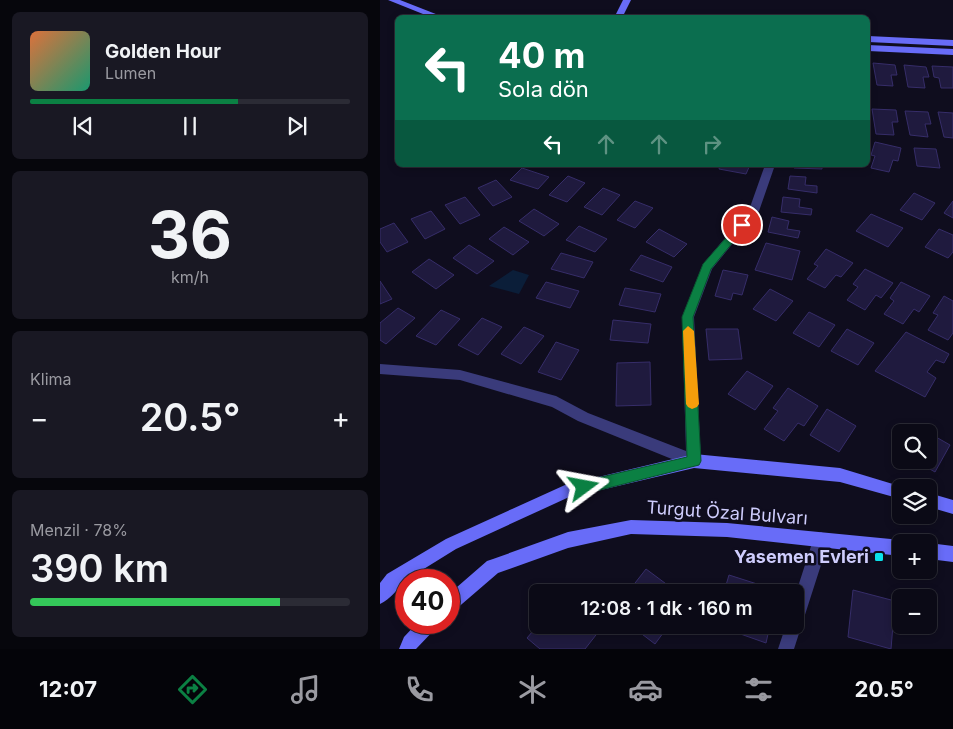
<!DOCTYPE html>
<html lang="tr">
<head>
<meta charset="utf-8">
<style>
	body { margin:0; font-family:Inter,sans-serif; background:#191823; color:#f1f3f6; height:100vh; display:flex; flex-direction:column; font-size:19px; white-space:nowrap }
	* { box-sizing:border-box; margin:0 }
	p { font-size:16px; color:#9a9aa1 }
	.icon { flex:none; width:28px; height:28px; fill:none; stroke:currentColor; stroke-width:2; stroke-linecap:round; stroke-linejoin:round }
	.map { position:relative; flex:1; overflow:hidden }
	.panel { display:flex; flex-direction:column; gap:12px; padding:12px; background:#06060c; width:380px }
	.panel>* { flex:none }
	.banner { position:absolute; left:15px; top:15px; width:475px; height:152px; border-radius:8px; box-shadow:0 2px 8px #0003,0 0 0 1px #2b2b35; background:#0b6e4f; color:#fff; overflow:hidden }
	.fabs { position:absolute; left:512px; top:424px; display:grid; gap:10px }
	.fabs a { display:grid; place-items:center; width:45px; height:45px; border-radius:8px; background:#0b0a16; box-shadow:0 2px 8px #0003,0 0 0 1px #2b2b35; font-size:25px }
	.speed { position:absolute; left:15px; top:569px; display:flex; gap:10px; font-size:25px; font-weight:700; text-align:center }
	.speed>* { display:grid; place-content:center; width:65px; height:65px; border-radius:50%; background:#0b0a16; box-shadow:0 2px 8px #0003,0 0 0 1px #2b2b35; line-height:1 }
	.speed .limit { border:8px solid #d22; background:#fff; color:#111 }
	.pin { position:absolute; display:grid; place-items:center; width:42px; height:42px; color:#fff; margin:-21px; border:2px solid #fff; border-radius:50%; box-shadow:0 1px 5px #0007 }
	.me { position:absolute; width:55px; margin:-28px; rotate:77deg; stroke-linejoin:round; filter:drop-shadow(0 0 4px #0008) }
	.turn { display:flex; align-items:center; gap:18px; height:105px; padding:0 20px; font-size:22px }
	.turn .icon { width:65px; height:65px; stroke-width:2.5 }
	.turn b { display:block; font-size:35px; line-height:42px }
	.lanes { display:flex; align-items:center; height:48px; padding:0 20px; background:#0003; justify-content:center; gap:25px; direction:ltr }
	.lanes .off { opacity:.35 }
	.big { font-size:38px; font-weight:600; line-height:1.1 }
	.panel .widget { flex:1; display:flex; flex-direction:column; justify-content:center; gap:8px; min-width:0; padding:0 18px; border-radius:8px; background:#191823 }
	.panel .dial { align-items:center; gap:0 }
	.dial b { font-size:65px; line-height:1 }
	.song { display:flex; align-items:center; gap:15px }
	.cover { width:60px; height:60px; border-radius:8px; background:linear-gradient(135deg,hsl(20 70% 55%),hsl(160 70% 35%)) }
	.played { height:5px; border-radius:2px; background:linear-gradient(90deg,#0b8043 65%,#2b2b35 65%) }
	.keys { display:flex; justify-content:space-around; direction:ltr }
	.heat { display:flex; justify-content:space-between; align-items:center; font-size:28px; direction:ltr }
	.charge { height:8px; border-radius:4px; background:linear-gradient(90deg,#34c759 78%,#2b2b35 0) }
	.trip { position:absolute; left:149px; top:584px; width:275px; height:50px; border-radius:8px; background:#0b0a16; box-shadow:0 2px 8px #0003,0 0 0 1px #2b2b35; font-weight:600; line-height:50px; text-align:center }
	.tab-bar { display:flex; height:80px; justify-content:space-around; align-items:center; background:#040409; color:#9a9aa1 }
	.tab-bar .icon { width:35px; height:35px }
	.tab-bar .active { color:#0b8043 }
	.tab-bar b { font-size:22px; color:#f1f3f6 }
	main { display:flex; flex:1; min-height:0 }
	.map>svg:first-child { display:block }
	.water { fill:#0b1e39 }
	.building { fill:#1f1a3e; stroke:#362d69 }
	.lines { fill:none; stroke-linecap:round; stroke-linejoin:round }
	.street { fill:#3a3b7b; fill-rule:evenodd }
	.secondary { fill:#686cf8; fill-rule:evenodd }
	.route { fill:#0b8043; stroke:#07532c }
	.slow { fill:#f59e0b }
	.poi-dot { fill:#0be1eb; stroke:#0f0d1e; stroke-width:2 }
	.labels { text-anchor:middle; stroke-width:5; stroke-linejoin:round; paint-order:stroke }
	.near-street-label { font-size:18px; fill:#cfcdfd; stroke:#0f0d1e }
	.near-poi-label { font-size:18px; font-weight:bold; fill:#cfcdfd; stroke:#0f0d1e; text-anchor:end }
</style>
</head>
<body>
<main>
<section class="panel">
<div class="widget">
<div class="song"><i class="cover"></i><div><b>Golden Hour</b><p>Lumen</p></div></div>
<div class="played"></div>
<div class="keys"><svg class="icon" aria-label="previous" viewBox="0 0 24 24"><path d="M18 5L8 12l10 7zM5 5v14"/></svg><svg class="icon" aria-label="pause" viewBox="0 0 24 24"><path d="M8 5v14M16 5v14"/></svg><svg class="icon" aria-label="next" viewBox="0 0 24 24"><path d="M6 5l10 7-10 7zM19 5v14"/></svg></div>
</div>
<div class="widget dial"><b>36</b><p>km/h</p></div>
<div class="widget"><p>Klima</p>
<div class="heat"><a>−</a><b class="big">20.5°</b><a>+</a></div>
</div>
<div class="widget"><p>Menzil · 78%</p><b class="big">390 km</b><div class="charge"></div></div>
</section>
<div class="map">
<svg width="573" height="649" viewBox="0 0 573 649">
	<rect width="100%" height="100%" fill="#0f0d1e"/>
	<path class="water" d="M133 270 149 275 139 294 109 286Z"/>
	<path class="building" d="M493 63 515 65 517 75H511L513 86 497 85Z
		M524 65 546 67 549 77H543L545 88 528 87Z
		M552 66 573 67V88H561L559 78 554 77Z
		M492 109 516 110 518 122H512L514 135 496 134Z
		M525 111 548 112 551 124H545L548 137 530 135Z
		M558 112 573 113V138L564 137Z
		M495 142 521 148 518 161 513 160 509 172 491 168 495 156 491 155Z
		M534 148 556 149 560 168 537 166Z
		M340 165H370L366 174 339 169Z
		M414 165H442V169L414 168Z
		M142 168 169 177 158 189 130 180Z
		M188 176 205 183 187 202 169 195Z
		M410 176 426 177 425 185 437 186V193L408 189Z
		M116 180 132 197 113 206 98 188Z
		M223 188 240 195 222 215 204 207Z
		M534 193 555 203 542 220 520 210Z
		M85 197 100 215 80 224 65 205Z
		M403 197 420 199 419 207 432 209 431 215 401 212Z
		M255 201 273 208 255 228 237 220Z
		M573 201V218L564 213Z
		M154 209 179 224 164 236 139 221Z
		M51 211 65 229 45 239 31 219Z
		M491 214 523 228 508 247 476 231Z
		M392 217 409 221 407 229 420 231 418 238 388 232Z
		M14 223 28 242 7 252 0 242V229Z
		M199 226 227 239 215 252 186 240Z
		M124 227 149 242 133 255 109 239Z
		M279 229 307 244 294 257 266 242Z
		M559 229 573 235V252L568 258 545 247Z
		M386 243 420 251 412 280 375 270Z
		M89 245 114 261 97 274 73 258Z
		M446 249 473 263 461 277 456 275 445 288 427 279 438 266 434 264Z
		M181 253 213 262 204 278 171 269Z
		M261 255 292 267 283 282 250 270Z
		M49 259 74 275 56 289 32 272Z
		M485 269 513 283 501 298 496 295 485 310 467 300 478 287 473 284Z
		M343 270 368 275 362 295 353 293 351 300 335 296Z
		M0 281 12 299 0 304Z
		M166 282 199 291 190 308 156 298Z
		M521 282 550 296 539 312 534 309 523 324 504 314 514 301 510 298Z
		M245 288 281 294 275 312 239 305Z
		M390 289 413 301 396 321 373 309Z
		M564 296 573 301V333L568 340 548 330 558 315 553 313Z
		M18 308 35 318 6 344 0 340V323Z
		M61 310 80 319 56 345 36 336Z
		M429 312 455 325 439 347 413 333Z
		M102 318 122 327 98 355 78 345Z
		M233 320 271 324 268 343 230 340Z
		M144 327 164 336 141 364 121 354Z
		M326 329H358L362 359 329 360Z
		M467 329 494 343 478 365 451 351Z
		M526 332 569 354 564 363 556 360 547 372 556 378 545 397 495 371Z
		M176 342 199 350 181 380 158 372Z
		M270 362 271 405 236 406 237 363Z
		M367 371 393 386 375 410 348 394Z
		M408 388 438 406 424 426 418 423 404 441 384 429 398 411 393 408Z
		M447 409 476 426 459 452 430 435Z
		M549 433 570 445 555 472 534 460H549Z
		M266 569 297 592H248Z
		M349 575 399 591 398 592H344Z
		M473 590 515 601 511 649 468 637Z
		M158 625H222L223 626 205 649H160L147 638Z
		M250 625H289L275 644Z
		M335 625H390L386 643Z"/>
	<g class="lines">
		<path class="street" d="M385 165H395L379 211 332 269 314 317 321 461 319 466 314 468 198 421 172 407 80 380 0 374V364L80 370 176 396 208 413 306 451 302 317 323 264 369 210Z
			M441 532 446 535 449 540 414 649H398L406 625H415V596L433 540 436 535Z"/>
		<path class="secondary" d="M8 0H20L66 18H53Z
			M243 0H251L242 18H234Z
			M488 36 573 40V46L488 42Z
			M488 45 573 49V55L488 51Z
			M314 454 460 468 526 488H521V499L460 482 314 468 187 498 76 549 26 580C19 587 10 600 0 604V583L7 574 66 539 185 485Z
			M549 493 573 500V514L549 507Z
			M251 520 347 523 521 540 526 542H521V556L347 537 251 534 188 548 118 573 75 610 69 612V594L107 561 113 559 188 532Z
			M549 543 573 546V562L549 559Z
			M38 622H58L56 628 36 649H19L24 637Z"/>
	</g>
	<path class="route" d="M362 222 367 225 331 269 313 317 321 461 319 465 204 494 199 492 197 487 199 483 204 481 307 457 302 317 323 264 359 223Z"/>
	<path class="slow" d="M308 326 314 331 319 404 317 407 312 409 308 407 306 404 303 331Z"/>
	<rect class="poi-dot" x="494" y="552" width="10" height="10" rx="2.5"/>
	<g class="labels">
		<g class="near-street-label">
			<text transform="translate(347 513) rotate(4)" y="6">Turgut Özal Bulvarı</text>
		</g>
		<g class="near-poi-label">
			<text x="489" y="563">Yasemen Evleri</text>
		</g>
	</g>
</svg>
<div class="fabs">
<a><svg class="icon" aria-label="search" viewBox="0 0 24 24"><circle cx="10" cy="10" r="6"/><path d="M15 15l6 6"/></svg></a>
<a><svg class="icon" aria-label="layers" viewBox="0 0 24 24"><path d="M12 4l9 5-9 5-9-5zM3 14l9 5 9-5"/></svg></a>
<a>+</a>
<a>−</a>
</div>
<div class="speed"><div class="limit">40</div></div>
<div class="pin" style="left:362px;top:225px;background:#d93025"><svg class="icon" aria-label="arrive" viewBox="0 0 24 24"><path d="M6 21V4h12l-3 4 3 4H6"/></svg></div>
<svg class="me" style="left:204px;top:487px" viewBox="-20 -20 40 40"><path d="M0-17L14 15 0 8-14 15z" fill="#0b8043" stroke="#fff" stroke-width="4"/></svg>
<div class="trip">12:08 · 1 dk · 160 m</div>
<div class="banner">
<div class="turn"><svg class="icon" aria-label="left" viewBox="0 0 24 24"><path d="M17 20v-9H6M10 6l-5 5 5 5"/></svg><div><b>40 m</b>Sola dön</div></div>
<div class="lanes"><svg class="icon" aria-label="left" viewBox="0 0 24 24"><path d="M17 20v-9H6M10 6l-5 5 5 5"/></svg><svg class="icon off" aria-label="ahead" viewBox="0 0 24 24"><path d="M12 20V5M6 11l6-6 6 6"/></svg><svg class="icon off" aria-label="ahead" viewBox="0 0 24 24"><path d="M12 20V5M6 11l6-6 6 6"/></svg><svg class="icon off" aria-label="right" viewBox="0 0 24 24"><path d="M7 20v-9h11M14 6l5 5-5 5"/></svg></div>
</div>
</div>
</main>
<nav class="tab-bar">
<b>12:07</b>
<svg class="icon active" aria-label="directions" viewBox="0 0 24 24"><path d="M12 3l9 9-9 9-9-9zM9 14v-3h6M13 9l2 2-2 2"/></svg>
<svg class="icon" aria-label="music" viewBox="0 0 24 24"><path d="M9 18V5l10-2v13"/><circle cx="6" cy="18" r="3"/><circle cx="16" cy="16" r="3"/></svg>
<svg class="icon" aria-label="phone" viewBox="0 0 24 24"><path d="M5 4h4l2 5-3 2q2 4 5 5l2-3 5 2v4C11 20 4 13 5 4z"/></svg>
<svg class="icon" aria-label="climate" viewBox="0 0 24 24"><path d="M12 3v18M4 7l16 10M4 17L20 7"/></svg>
<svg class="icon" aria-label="car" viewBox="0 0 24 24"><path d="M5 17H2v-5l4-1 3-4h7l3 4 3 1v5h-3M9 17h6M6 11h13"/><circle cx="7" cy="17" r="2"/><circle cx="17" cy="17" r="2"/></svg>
<svg class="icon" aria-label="filters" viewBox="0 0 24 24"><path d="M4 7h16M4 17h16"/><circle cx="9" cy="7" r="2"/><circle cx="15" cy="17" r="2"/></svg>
<b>20.5°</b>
</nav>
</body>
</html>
